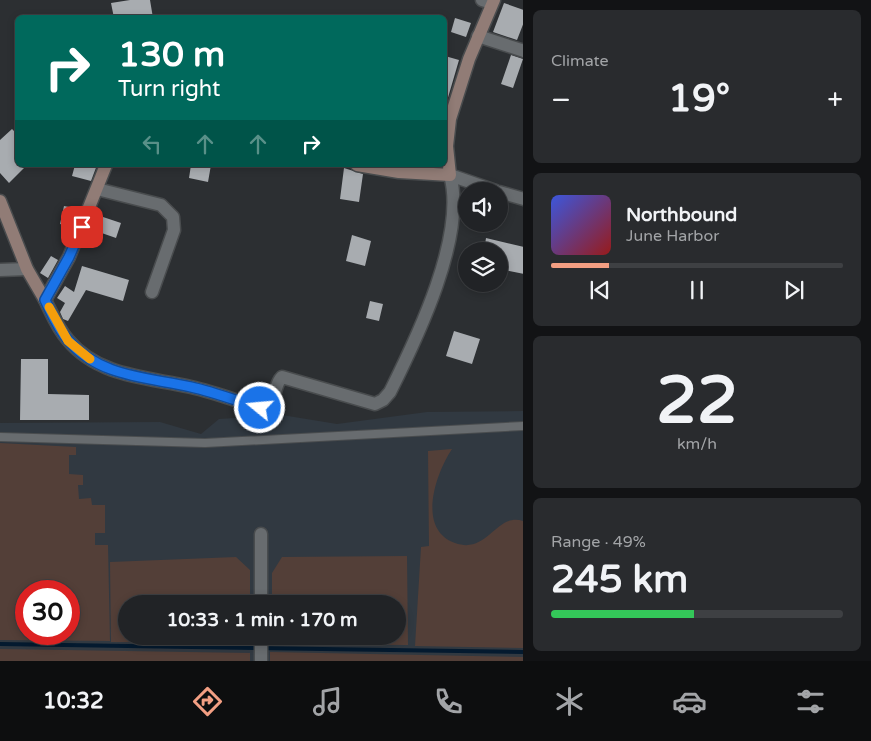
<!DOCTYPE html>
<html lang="en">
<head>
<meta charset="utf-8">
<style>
	body { margin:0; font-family:"Varela Round",sans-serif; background:#292b2e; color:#f1f3f6; height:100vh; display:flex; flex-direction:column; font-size:19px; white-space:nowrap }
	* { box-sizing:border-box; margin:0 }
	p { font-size:16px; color:#a2a4a7 }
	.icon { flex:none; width:28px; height:28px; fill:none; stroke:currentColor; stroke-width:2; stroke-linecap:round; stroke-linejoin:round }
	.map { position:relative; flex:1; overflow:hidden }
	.details { display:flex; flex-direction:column; gap:10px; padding:10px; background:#121315; width:348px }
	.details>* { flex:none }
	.hud { position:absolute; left:15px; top:15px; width:432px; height:152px; border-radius:8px; box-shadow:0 2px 8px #0003,0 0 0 1px #3e4043; background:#00695c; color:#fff; overflow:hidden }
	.tools { position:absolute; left:458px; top:182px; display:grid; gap:10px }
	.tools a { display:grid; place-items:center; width:50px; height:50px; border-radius:50%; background:#212326; box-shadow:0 2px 8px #0003,0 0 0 1px #3e4043; font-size:25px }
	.speed { position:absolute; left:15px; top:580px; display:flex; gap:10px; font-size:25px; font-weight:700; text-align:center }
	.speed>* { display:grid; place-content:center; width:65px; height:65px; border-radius:50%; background:#212326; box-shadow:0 2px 8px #0003,0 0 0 1px #3e4043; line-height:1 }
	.speed .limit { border:8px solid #d22; background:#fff; color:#111 }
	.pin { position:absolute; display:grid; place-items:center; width:42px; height:42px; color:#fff; margin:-21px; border-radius:10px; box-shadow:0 2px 8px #0006 }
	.me { position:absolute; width:55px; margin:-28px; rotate:287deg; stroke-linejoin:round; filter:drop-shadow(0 0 4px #0008) }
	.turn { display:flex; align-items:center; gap:18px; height:105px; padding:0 20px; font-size:22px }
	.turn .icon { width:65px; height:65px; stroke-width:2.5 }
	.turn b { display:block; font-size:35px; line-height:42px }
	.lanes { display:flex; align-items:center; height:48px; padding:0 20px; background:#0003; justify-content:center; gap:25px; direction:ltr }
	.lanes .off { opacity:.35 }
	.big { font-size:38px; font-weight:700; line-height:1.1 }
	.details .card { flex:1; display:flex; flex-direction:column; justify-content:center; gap:8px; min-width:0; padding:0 18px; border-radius:8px; background:#292b2e }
	.details .dial { align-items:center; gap:0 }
	.dial b { font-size:65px; line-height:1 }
	.song { display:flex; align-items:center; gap:15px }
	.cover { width:60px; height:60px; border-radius:8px; background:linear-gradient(135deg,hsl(230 70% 55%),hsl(0 70% 35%)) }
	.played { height:5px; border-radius:2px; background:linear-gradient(90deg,#f39f83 20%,#3e4043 20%) }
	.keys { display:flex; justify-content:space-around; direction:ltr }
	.heat { display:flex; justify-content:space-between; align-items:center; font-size:28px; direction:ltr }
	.charge { height:8px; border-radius:4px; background:linear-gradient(90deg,#34c759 49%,#3e4043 0) }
	.trip { position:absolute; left:118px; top:595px; width:288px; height:50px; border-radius:25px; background:#212326; box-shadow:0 2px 8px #0003,0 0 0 1px #3e4043; font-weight:700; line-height:50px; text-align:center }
	.tab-bar { display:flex; height:80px; justify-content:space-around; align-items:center; background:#0d0e0f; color:#a2a4a7 }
	.tab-bar .icon { width:35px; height:35px }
	.tab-bar .selected { color:#f39f83 }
	.tab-bar b { font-size:22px; color:#f1f3f6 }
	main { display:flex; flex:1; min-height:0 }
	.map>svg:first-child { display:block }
	.built { fill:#313941; fill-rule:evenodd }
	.green { fill:#533f38; fill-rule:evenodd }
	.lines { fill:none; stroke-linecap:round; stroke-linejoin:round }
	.stream { stroke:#041a2f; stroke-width:4 }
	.building { fill:#a8acb0 }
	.lane-casing { stroke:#494c4e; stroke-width:10 }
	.street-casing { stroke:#494c4e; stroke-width:15 }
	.secondary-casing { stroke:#494c4e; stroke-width:15 }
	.lane { stroke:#686c6f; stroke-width:8 }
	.street { stroke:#686c6f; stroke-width:12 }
	.secondary { stroke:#917c76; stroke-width:12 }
	.route-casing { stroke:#114b97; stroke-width:12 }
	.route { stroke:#1a73e8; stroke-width:9 }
	.slow { stroke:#f59e0b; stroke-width:9 }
</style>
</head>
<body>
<main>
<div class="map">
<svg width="524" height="661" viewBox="0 0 524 661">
	<rect width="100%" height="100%" fill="#2c2f32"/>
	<path class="built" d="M523 411V661H0V423L160 422 201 434 219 419 282 415 337 424 427 412ZM26 591H69V634H26ZM126 604H396V636H126Z"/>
	<path class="green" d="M0 443 76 447V455H69V474L83 475V485H78L79 499 91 498 92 505H105V533H95V545H108L110 641 0 640ZM69 591V634H26V591Z
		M452 449C436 473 416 529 455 543 488 555 496 512 523 521V648L415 646 421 547 429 546 428 451Z
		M407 556 408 645 274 644 273 636H396V604H272V573L282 557Z
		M236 557 250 570V604H126V636H250L249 643 111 642 110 562Z
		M0 649 250 653V661H0Z
		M270 652 523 657 524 661H270Z"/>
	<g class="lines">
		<path class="stream" d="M0 644 524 652"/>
	</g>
	<path class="building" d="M130 0H150L153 18H114L111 3Z
		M504 3 524 10V22L517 40 493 32Z
		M455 18 471 23 466 37 451 32Z
		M511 55 523 59 513 88 501 84Z
		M445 56 459 60 447 101H445Z
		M12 129 18 135V165H27L9 183 0 173V140Z
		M75 165H97L91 181 72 176Z
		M191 165H211L208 182 189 178Z
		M344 168 363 174 359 202 340 199Z
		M64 206 79 209 72 227 60 224Z
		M97 215 121 223 116 238 93 230Z
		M352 235 371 241 365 266 346 261Z
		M486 238 524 247V274L499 269V251H484Z
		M51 256 58 260 48 278 40 273Z
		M82 266 129 280 123 301 86 290 68 321 63 319 60 312 65 303 57 298 65 286 74 292Z
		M370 301 383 304 379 321 366 318Z
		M454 331 480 339 472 364 446 356Z
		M21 359H48V394L89 395V420H20Z"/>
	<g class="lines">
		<defs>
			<path id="lane" d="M0 437 205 443 524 426"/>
			<path id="street" d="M482 0 492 3
				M478 36 524 51
				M450 175 496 191
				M97 189 161 205 173 217 174 230 152 292
				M499 192 524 199
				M0 270 27 269
				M45 300C52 314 58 329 68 340 99 377 147 377 191 387 214 392 237 401 260 408 278 408 272 386 282 377L375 404 383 400 390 392C417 338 467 235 450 175
				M261 604V534
				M261 636V661"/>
			<path id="secondary" d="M357 165 399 172 450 175 447 146 450 119 469 59 494 0
				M0 201 27 269 45 300
				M45 300 69 257 106 165"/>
		</defs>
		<use href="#lane" class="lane-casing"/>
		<use href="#street" class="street-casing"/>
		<use href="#secondary" class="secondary-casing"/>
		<use href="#lane" class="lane"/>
		<use href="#street" class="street"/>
		<use href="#secondary" class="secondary"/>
	</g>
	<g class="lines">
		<defs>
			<path id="route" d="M82 227 69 257 45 300C52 314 58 329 68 340 99 377 147 377 191 387 214 392 237 401 260 408"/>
		</defs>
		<use href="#route" class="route-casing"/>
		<use href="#route" class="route"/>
		<path class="slow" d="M49 307 68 341 90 359"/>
	</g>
</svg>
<div class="tools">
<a><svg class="icon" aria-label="sound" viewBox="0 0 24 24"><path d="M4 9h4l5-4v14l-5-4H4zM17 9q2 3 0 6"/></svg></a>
<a><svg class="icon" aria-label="layers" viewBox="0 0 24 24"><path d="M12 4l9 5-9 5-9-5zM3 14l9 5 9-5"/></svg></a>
</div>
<div class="speed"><div class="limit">30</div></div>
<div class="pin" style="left:82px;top:227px;background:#d93025"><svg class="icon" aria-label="arrive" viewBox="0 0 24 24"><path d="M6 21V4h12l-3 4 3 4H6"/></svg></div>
<svg class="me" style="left:260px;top:408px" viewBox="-20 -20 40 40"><circle r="17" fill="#1a73e8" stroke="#fff" stroke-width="3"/><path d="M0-11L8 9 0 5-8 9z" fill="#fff"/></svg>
<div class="trip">10:33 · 1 min · 170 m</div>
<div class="hud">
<div class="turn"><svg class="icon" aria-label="right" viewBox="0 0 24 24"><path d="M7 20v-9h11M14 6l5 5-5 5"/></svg><div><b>130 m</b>Turn right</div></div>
<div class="lanes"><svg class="icon off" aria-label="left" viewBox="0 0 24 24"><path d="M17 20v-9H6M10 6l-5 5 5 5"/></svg><svg class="icon off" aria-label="ahead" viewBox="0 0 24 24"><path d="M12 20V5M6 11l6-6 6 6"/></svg><svg class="icon off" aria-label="ahead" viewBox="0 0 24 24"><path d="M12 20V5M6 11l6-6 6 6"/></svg><svg class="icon" aria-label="right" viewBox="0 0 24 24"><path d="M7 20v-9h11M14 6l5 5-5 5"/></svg></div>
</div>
</div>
<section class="details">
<div class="card"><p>Climate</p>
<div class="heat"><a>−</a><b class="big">19°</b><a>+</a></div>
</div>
<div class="card">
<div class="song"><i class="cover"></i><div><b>Northbound</b><p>June Harbor</p></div></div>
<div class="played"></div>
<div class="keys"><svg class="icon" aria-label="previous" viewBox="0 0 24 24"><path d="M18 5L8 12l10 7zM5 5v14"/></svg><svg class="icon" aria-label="pause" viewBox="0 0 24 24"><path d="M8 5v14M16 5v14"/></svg><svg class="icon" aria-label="next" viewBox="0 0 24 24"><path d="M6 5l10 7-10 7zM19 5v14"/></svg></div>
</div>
<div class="card dial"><b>22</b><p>km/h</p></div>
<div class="card"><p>Range · 49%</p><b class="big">245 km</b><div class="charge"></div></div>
</section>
</main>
<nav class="tab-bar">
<b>10:32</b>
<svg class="icon selected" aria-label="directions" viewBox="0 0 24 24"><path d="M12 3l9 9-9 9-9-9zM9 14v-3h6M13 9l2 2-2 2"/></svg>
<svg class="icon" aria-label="music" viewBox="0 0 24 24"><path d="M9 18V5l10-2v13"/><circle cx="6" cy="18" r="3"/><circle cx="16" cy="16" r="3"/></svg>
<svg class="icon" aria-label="phone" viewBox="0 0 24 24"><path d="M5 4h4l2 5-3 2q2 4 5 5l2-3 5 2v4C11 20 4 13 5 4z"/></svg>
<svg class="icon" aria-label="climate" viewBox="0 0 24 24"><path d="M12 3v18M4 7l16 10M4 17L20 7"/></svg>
<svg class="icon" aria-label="car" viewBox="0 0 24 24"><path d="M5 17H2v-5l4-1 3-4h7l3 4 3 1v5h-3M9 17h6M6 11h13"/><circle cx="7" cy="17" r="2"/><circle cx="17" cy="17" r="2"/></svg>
<svg class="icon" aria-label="filters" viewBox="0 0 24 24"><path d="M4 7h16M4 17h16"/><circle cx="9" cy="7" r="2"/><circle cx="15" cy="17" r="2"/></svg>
</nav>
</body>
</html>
